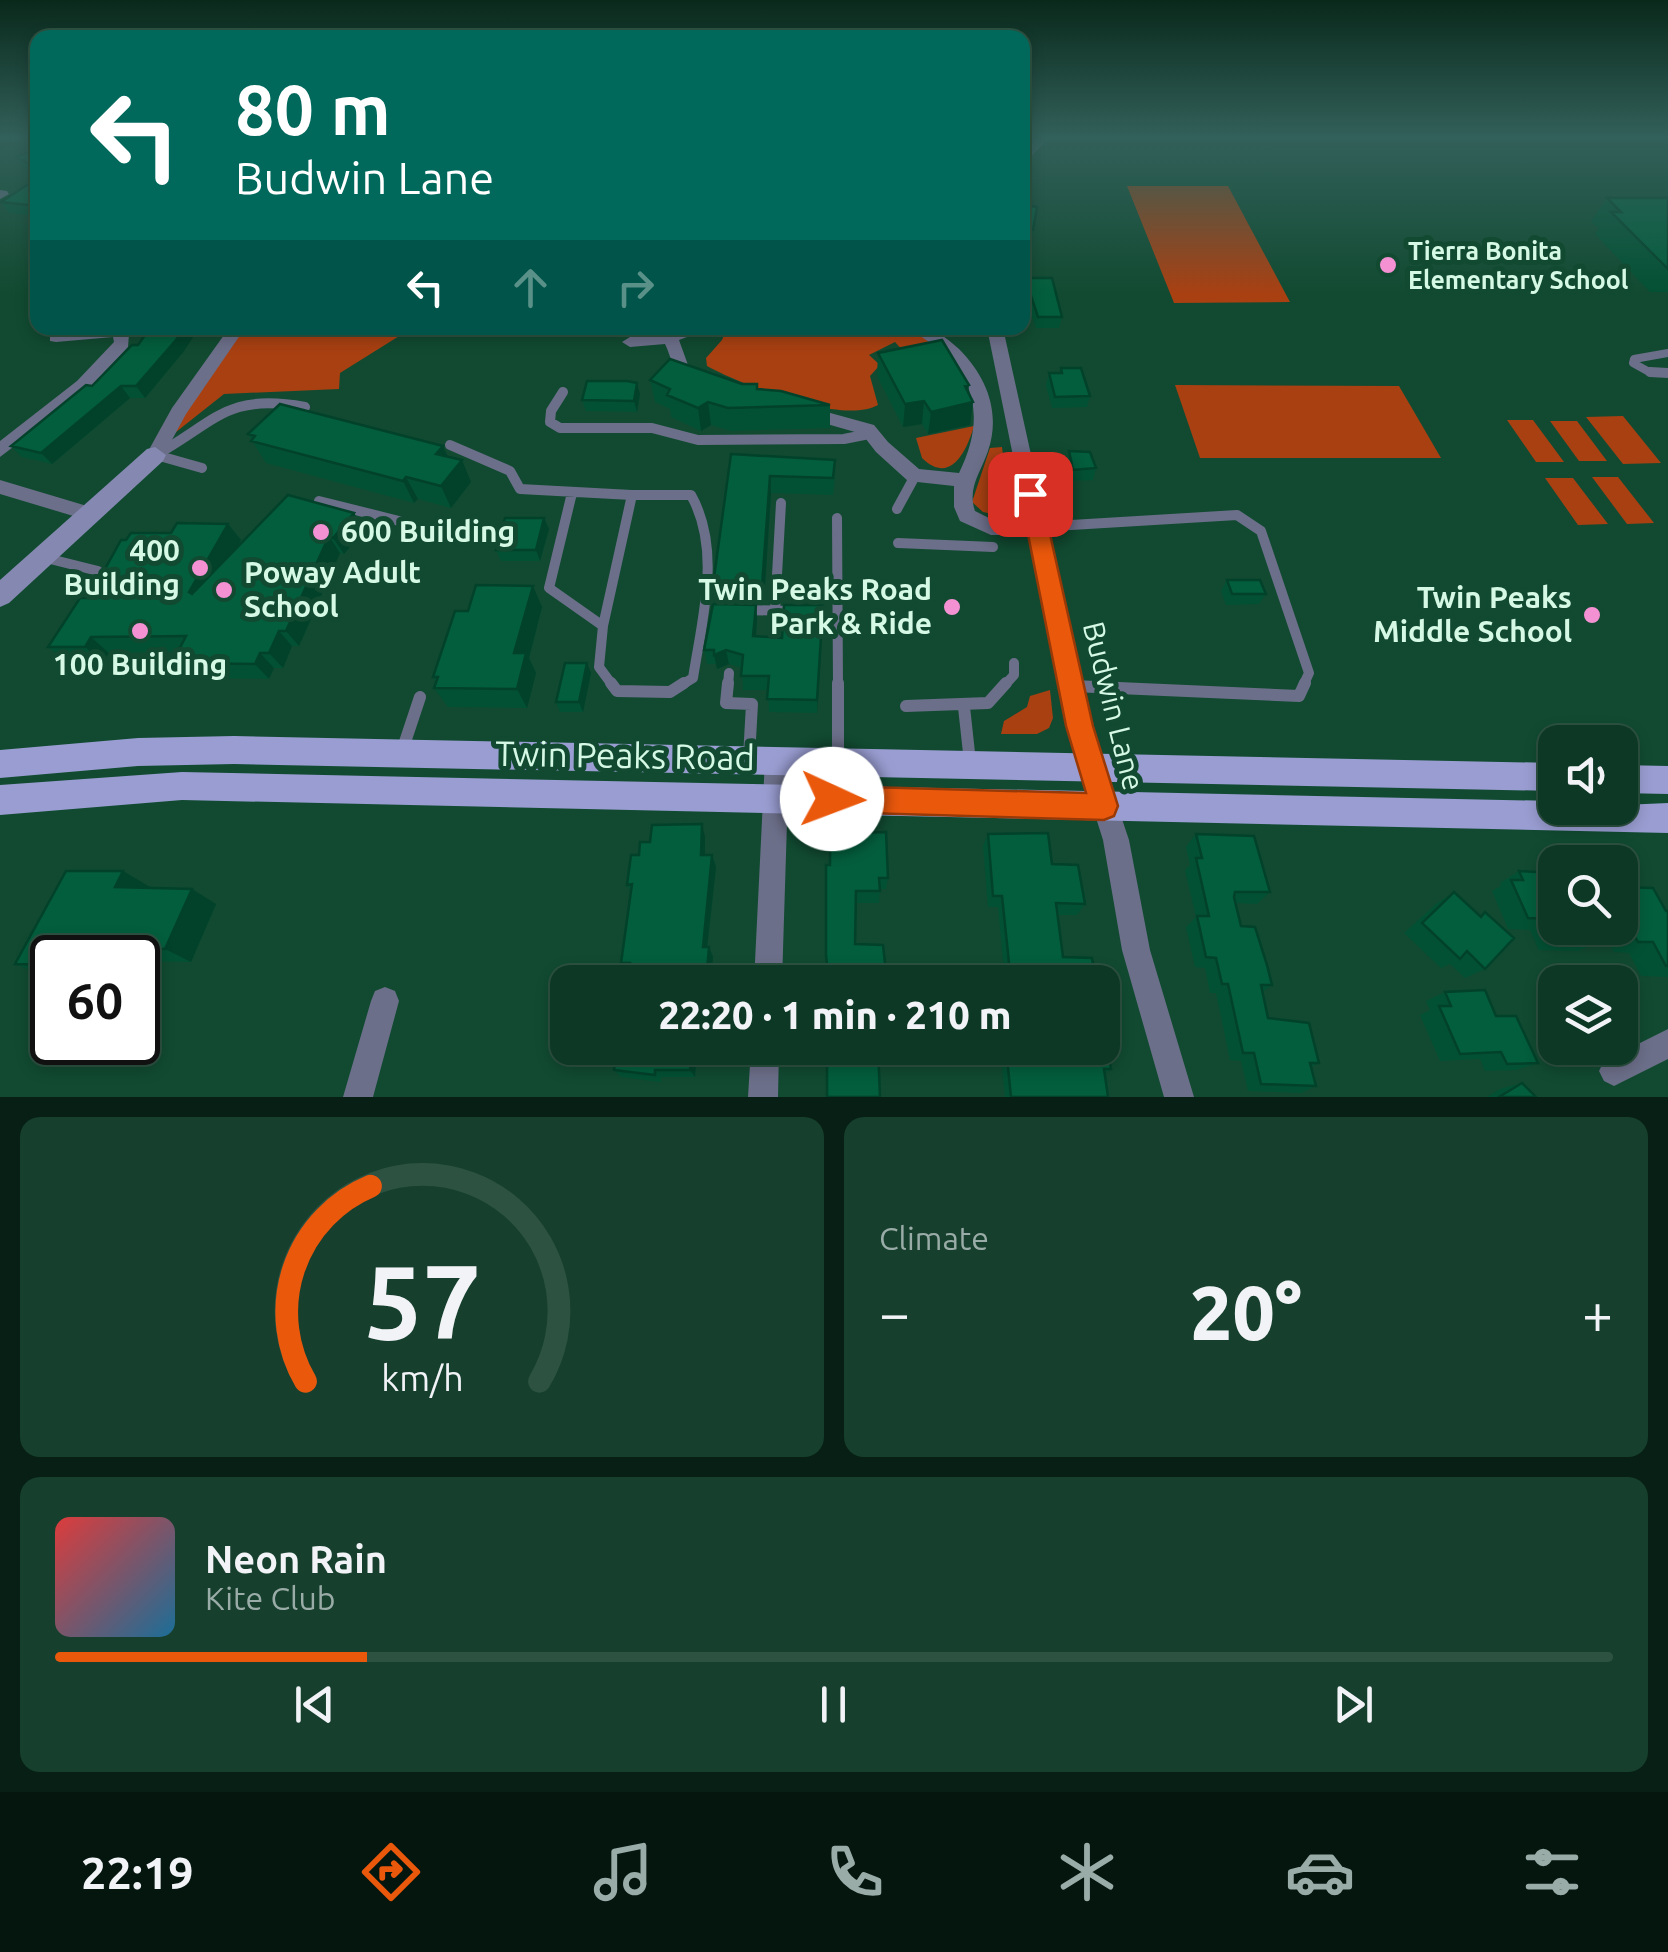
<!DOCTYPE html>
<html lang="en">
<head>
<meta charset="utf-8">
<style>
	body { margin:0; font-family:Ubuntu,sans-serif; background:#163f2d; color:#f1f3f6; height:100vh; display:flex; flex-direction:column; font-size:38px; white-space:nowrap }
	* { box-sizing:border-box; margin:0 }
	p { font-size:32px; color:#9aaca7 }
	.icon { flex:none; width:55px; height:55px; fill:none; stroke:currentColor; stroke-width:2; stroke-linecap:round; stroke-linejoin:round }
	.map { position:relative; height:1097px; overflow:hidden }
	.details { display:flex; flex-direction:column; gap:20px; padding:20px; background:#071f14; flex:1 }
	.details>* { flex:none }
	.top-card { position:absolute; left:30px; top:30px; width:1000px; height:305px; border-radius:20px; box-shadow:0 5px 15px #0003,0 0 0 2px #2d5242; background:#00695c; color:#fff; overflow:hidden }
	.fabs { position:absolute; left:1538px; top:725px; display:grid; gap:20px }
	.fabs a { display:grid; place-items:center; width:100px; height:100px; border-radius:20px; background:#0d3825; box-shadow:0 5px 15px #0003,0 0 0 2px #2d5242; font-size:50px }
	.speed { position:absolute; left:30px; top:935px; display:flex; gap:20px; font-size:50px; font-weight:700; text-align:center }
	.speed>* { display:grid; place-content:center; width:130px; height:130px; border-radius:50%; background:#0d3825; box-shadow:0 5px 15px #0003,0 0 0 2px #2d5242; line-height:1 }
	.speed .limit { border:5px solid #111; border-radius:15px; background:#fff; color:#111 }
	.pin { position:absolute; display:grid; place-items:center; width:85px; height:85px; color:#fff; margin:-42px; border-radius:20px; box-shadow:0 5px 15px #0006 }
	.me { position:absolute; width:110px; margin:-55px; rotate:92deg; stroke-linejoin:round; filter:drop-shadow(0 0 8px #0008) }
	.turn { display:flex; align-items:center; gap:35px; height:210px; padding:0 40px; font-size:45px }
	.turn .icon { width:130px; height:130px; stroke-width:2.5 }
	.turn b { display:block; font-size:70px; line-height:85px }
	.lanes { display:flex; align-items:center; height:95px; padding:0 40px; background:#0003; justify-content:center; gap:50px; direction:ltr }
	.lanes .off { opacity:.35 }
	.big { font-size:75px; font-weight:800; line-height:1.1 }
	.details .tile { flex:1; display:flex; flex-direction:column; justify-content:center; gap:15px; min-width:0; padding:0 35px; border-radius:20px; background:#163f2d }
	.details .dial { align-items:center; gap:0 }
	.dial svg { height:260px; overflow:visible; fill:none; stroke:#2d5242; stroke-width:7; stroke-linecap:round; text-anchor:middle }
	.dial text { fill:#f1f3f6; stroke:none }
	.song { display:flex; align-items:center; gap:30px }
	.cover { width:120px; height:120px; border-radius:15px; background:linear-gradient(135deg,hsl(0 70% 55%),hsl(200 70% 35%)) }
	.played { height:10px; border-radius:5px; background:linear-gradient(90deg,#ea580c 20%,#2d5242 20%) }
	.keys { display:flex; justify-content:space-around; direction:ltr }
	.heat { display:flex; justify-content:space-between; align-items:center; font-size:55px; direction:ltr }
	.details .tiles { flex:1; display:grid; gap:20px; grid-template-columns:1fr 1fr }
	.tile:last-child { grid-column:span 2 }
	.trip { position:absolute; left:550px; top:965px; width:570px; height:100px; border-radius:20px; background:#0d3825; box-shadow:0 5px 15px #0003,0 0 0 2px #2d5242; font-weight:800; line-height:100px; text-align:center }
	.menu { display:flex; height:160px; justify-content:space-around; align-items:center; background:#05160f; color:#9aaca7 }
	.menu .icon { width:70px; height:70px }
	.menu .active { color:#ea580c }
	.menu b { font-size:45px; color:#f1f3f6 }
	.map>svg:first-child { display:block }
	.green { fill:#a84012 }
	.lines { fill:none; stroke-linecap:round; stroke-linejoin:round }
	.lane-far2 { stroke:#6c6f89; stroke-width:8 }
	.lane-far1 { stroke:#6c6f89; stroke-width:10 }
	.lane { stroke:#6c6f89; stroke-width:12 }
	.street { fill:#6c6f89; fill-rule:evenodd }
	.secondary { fill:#8589b2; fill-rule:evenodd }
	.primary { fill:#999dd1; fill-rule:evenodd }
	.wall { fill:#035134 }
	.shaded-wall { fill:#02422b }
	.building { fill:#035e3d; stroke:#02422b; stroke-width:2.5 }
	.route { fill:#ea580c; stroke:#983908; stroke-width:2.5 }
	.poi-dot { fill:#f491d3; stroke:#114a31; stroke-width:4 }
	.labels { text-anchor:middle; stroke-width:10; stroke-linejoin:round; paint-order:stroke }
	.far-poi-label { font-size:25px; font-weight:bold; fill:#d6f9e5; stroke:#114a31; text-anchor:start }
	.poi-label { font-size:30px; font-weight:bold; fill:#d6f9e5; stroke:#114a31; text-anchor:end }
	.street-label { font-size:30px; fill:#d6f9e5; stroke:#114a31 }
	.near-street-label { font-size:35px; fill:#d6f9e5; stroke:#114a31 }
</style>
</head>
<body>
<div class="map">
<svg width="1668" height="1097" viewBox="0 0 1668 1097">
	<rect width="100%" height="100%" fill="#114a31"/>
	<path class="green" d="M1127 186H1228L1290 302 1174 303Z
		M239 328H412L340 373 339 389 224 394 171 436Z
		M727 328H907L935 343 903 351 895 342 869 355 880 365 870 376 878 405C842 425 742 385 707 366L706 358 722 340Z
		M1175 385 1399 386 1441 458H1200Z
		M1622 416H1623L1661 463 1623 464 1586 417Z
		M1507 420H1533L1564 462H1536Z
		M1550 421H1577L1607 461H1579Z
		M974 426C967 450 951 486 922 458L916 438Z
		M1002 447 1011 518 983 512 972 502 990 448Z
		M1592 477H1618L1654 523 1627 524Z
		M1545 478H1573L1608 524 1578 525Z
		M1050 690 1053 718 1049 728 1037 734H1001L1004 721 1027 707 1030 696Z"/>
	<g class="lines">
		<path class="lane-far2" d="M1668 353 1634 359 1633 363 1651 373H1668"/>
		<path class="lane-far1" d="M1650 372 1668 373
			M563 392 551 411 550 422 560 428H652L698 440 844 439 869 434
			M450 445 510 471 520 489 632 495
			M156 455C218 420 227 393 305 407
			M156 455 202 468
			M572 493 549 588 603 626
			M632 495H691C722 550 702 619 693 678L680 686
			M319 501 419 526
			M897 509 915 476
			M837 518 838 686
			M1038 527 1237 515 1261 531 1309 673 1303 686
			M898 543 993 547
			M46 558 98 571
			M743 610 796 611
			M775 611 781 503
			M613 686 599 667 603 626 632 495
			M728 686 729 673
			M1004 686 1014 675V663"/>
		<path class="lane" d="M611 683 617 691 670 692 684 683
			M728 683 726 703 752 704 749 757
			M838 683V759
			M1073 686 1299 696 1305 683
			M906 706 988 703 1006 683
			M964 707 970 762
			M402 751 420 697"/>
		<path class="street" d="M1035 139H1048L1022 166V153Z
			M0 190 7 191 9 194 0 199Z
			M115 328 129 334 128 347 89 389 0 457V441L77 381 114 342 113 337 56 342 50 341V333Z
			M229 328H245L186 414 161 460H149L146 455 172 408Z
			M660 328 673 331 702 328 700 332 679 340 688 365 704 379 702 383C673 386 674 362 665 344L630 347 622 342 630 337 659 334Z
			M911 328C932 327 944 335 959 349 987 377 1001 413 988 451 981 472 967 488 975 511L993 520H1026L987 328H1003L1091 726 1129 840 1150 950 1194 1097H1164L1122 950 1103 840 1067 726 1029 535H991L960 521 954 507V486L908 481 876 452 862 434 799 416 796 412 805 406 874 425 888 442 919 469 959 473C981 429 981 386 942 352 932 343 920 337 911 328Z
			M0 480 97 509 100 514 90 521 0 494Z
			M777 748 785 751 789 759 782 982H754L765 759 769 751Z
			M385 987 395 991 399 1001 373 1097H343L371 1001 375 991Z
			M1668 1029V1059L1614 1086 1604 1081 1599 1071 1604 1061Z
			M751 1048H779L778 1097H748Z"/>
		<path class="secondary" d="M155 447 166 455 163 461 9 603 0 607V580L147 449Z"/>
		<path class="primary" d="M234 736 1555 763V791L234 764 138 766 0 778V750L138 738Z
			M1620 765 1668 766V794L1620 793Z
			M182 772 1555 801V808L1668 803V833L182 800 0 815V785Z"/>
	</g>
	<path class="wall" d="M38 148V175L24 168 16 157Z
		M38 178V216L9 213 1 202Z
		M1607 198H1668V292H1650L1595 234 1599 229 1591 221Z
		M1022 205 1037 207 1031 242 1022 241Z
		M1025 278 1062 317 1059 328H1036L1023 290Z
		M138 345 184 351 145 398H130L52 464 22 457 11 446 92 386Z
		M878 353 968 392 970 425 928 434 922 424 903 427 877 376Z
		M1061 368 1090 396 1087 407 1052 408 1046 385 1049 373H1059Z
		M650 380 757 389 830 405V428L731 431 711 425 701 431 671 417 670 409 655 402Z
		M640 394 637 412 586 411 582 400Z
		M248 434 447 457 471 482 451 508 418 499 414 503 266 463Z
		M1069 451 1096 468 1093 480 1070 481 1066 463Z
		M731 454 835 477 833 495 771 493 764 602 716 601 713 585Z
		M354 513 364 530 344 554 340 553 299 646H292L283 668H274L269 679 188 678 172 663 178 652 109 653 103 662H67L48 647 89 598 126 540 228 524 241 540 237 547Z
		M544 518 549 529 540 561H501L496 550Z
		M1227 580 1266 594 1259 604 1226 605 1221 591Z
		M756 605 757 619 756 636 782 638 823 605 817 713 769 712 768 690H743L742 668 729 664 717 669 716 664H707L704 650Z
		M542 607 529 658 536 673 527 708 448 707 434 688 436 682 433 677Z
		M591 673 583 712H560L556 702Z
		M988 834 1052 864 1085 904 1077 915H1057L1063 957 1096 982H1005L998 907H988L983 846Z
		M1196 834 1270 892 1257 904 1235 903 1241 926 1272 985 1262 992 1268 1018 1319 1063 1311 1067 1316 1086 1301 1093 1248 1091 1241 1061 1230 1060 1216 993H1210L1205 968 1195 967 1186 927 1196 917 1185 870 1190 865 1186 847Z
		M705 837V855H712L716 867 707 947H709L713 957 628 973 621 963 631 892 627 885 639 855Z
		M830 865 888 878 886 889H880L879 903H856L855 944 887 982H828L826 955Z
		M1519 871 1555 873V928L1668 911V977L1641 976 1629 953 1614 952 1610 945H1592L1578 951 1539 950 1530 930 1508 929 1492 891 1501 886 1500 883Z
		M150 887 149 888 216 904 191 962 138 961V958H52V977H47L15 964Z
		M1454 892 1480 916 1485 912V969L1465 978 1450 964 1441 968 1404 933 1436 904Z
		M1445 992 1496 1016 1538 1063 1516 1070 1485 1071 1480 1059 1440 1061 1420 1015 1430 1010 1426 1001Z
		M697 1048 695 1077H661V1082L621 1077 614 1070Z
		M1000 1048H1102L1111 1069 1105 1074 1108 1097H1005Z
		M1522 1083 1536 1097H1487L1500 1089Z"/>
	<path class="shaded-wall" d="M38 198V216H37L28 205Z
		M184 328H199L184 351 145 398 136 386Z
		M637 383 640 394 637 412 634 401Z
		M969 385 967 404 973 402 970 425 928 434 931 412 965 386Z
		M121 386 130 398 52 464 41 453Z
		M924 401 922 424 903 427 905 404Z
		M708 402 711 425 701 431 698 408Z
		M443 446 453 468 436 454Z
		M462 460 471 482 451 508 441 486Z
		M770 476 771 493 764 602 762 586Z
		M406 477 418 499 414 503 403 481Z
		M354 513 364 530 344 554 333 538Z
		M544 518 549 529 540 561 536 550Z
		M228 524 241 540 204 608 189 592Z
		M329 536 340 553 299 646 286 631Z
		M533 586 542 607 529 658 536 673 527 708 517 689 514 653Z
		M756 605 757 619 755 650 753 636Z
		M823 605V620L817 713V700Z
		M279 631 292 646 283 668 269 653Z
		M91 637 109 653 103 662 85 647Z
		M726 650 729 664 717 669 714 655Z
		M260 653 274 668 269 679 255 664Z
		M587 663 591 673 583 712 579 702Z
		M702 824 705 837V867L701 855Z
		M712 855 716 867 706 957 703 947Z
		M123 871 150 887 142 903 115 887Z
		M192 889 216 904 191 962 165 949Z
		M83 947 106 958H78Z
		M709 947 713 957 711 982H706Z
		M692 1048H697L695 1077 690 1070Z"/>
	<path class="building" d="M38 148V168L16 157Z
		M38 178V198L28 205 1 202Z
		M1607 198H1668V269L1611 212H1621Z
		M1022 205 1037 207 1033 230 1022 229Z
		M1025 278H1052L1062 317H1038Z
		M150 328H184L176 340 136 386H121L41 453 11 446 86 385 92 386 132 345H138Z
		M942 340 969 385 965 386 973 402 931 412 924 401 905 404 878 353Z
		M670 359 742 384H757V389L781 391 830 405 728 408 708 402 698 408 667 395 670 389 650 380Z
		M1061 368H1081L1090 396 1055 397 1049 373H1062Z
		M587 381H627L637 383 634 401 582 400Z
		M280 404 443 446 436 454 462 460 441 486 406 477 403 481 251 441 255 436 248 434Z
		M1069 451 1090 452 1096 468 1073 470Z
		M731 454 835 460 833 478 770 476 762 586 713 585Z
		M288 495 354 513 333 538 329 536 286 631H279L269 653H260L255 664 172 663 186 636 91 637 85 647H48L80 598H89L121 540H126L131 533H171L177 523 228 524 189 592 192 594Z
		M505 518H544L536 550H496Z
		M1227 580H1260L1266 594H1232Z
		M476 585 533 586 514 653H526L517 689 434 688 438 677H433L455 611H468Z
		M713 604 756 605 753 636 782 638 784 605H823L817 700 767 699 769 676H741L743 655 726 650 714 655V650H704Z
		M565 663H587L579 702H556Z
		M702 824 701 855H712L703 947H709L706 982H628L630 963H621L632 884 627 885 631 855H639L640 842H650L652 825Z
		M886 832 888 878H879L880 891H856L855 944 883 945 887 982H833L832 974H828L826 955V865H830V834Z
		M1048 833 1052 864 1078 865 1085 904 1056 903 1063 957 1092 958 1096 982H1011L1002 896H993L988 834Z
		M1196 834 1254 836 1270 892H1235L1234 897 1241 926 1255 927 1267 965 1272 985H1261L1268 1018 1309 1023 1319 1063H1310L1316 1086 1261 1084 1254 1053H1243L1228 984H1222L1216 958 1206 957 1197 916H1209L1196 858H1202Z
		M66 871H123L115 887 192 889 165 949 83 947 78 958H52V965L15 964Z
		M1519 871 1555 873V928H1620V887L1653 888 1666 911H1668V966H1666L1653 942H1638L1634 935H1598L1601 941 1560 940 1551 919 1528 918 1511 880H1523Z
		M1454 892 1481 917 1485 912 1514 938 1485 969 1467 951 1460 959 1422 923Z
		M1485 990 1496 1016H1516L1538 1063 1507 1064 1501 1052 1460 1054 1439 1006H1451L1445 992Z
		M1102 1020 1111 1069H1104L1108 1097H1011L1006 1048H1102Z
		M617 1048H692L690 1070H655V1075L614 1070Z
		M841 1048H878L880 1097H827V1051L841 1050Z
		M1522 1083 1536 1097H1499Z"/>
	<linearGradient id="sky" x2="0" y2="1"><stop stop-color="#09291b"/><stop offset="0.47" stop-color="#32605a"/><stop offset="1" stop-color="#32605a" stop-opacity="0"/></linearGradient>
	<rect width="1668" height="293" fill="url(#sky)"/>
	<path class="route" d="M1030 486 1041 494 1093 726 1118 806 1114 816 1104 820 832 812 822 808 818 799 822 789 832 786 1086 793 1066 726 1020 494Z"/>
	<g class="poi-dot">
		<circle cx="1388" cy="265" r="10"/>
		<circle cx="321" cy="532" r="10"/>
		<circle cx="200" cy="568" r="10"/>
		<circle cx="224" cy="590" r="10"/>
		<circle cx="952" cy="607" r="10"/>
		<circle cx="1592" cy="615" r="10"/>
		<circle cx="140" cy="631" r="10"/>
	</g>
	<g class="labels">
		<g class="far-poi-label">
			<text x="1408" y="260">Tierra Bonita<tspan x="1408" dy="29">Elementary School</tspan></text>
		</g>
		<g class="poi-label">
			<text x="341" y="542" text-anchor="start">600 Building</text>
			<text x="180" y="561">400<tspan x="180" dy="34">Building</tspan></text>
			<text x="244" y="583" text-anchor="start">Poway Adult<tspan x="244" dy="34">School</tspan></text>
			<text x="932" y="600">Twin Peaks Road<tspan x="932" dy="34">Park &amp; Ride</tspan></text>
			<text x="1572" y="608">Twin Peaks<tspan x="1572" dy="34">Middle School</tspan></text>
			<text x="140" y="675" text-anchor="middle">100 Building</text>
		</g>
		<g class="street-label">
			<text transform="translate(1113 706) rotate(76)" y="10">Budwin Lane</text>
		</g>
		<g class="near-street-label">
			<text transform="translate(625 756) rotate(1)" y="12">Twin Peaks Road</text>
		</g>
	</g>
</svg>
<div class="fabs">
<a><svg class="icon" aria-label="sound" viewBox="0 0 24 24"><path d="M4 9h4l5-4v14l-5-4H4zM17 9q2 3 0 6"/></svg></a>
<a><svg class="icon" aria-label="search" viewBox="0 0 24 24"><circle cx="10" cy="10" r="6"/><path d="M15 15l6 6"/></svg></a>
<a><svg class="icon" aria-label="layers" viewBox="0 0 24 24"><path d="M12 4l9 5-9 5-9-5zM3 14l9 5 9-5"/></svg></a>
</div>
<div class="speed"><div class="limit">60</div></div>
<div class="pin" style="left:1030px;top:494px;background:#d93025"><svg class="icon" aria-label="arrive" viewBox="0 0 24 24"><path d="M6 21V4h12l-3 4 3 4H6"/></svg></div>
<svg class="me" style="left:832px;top:799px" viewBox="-20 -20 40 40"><circle r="19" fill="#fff"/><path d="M0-13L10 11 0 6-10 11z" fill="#ea580c"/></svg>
<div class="trip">22:20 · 1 min · 210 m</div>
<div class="top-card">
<div class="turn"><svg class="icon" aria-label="left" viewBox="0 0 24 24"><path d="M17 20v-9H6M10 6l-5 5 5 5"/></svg><div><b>80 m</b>Budwin Lane</div></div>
<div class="lanes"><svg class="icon" aria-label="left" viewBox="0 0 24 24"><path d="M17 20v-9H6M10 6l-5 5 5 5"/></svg><svg class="icon off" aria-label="ahead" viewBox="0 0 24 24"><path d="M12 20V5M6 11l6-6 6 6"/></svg><svg class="icon off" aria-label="right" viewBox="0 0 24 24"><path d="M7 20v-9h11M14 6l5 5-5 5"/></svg></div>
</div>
</div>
<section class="details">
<div class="tiles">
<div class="tile dial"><svg viewBox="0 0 100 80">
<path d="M14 69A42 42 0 1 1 86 69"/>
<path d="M14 69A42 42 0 0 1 34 9" stroke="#ea580c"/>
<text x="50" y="56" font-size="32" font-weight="700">57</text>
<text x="50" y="72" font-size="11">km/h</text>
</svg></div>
<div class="tile"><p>Climate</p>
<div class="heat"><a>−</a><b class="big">20°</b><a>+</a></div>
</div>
<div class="tile">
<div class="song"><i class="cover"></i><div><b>Neon Rain</b><p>Kite Club</p></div></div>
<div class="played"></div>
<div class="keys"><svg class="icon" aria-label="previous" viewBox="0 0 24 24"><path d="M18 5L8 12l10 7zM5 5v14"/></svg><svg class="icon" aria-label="pause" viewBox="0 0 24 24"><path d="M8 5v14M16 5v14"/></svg><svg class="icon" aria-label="next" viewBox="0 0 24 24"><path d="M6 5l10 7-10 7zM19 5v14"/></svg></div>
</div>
</div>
</section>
<nav class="menu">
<b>22:19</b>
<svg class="icon active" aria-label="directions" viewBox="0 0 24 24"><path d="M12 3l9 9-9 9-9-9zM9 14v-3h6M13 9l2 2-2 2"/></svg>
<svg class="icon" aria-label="music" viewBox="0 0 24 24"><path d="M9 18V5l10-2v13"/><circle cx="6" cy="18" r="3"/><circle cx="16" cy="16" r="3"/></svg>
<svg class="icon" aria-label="phone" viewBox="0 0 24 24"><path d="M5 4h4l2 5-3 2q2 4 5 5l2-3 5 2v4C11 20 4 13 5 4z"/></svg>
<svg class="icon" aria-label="climate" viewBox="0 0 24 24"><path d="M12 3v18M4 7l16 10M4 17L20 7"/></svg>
<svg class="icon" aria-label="car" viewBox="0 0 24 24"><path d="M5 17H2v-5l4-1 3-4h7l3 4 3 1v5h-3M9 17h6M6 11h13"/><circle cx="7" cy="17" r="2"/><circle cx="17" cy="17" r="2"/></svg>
<svg class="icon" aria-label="filters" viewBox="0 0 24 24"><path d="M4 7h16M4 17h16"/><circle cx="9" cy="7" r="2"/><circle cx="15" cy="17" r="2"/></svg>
</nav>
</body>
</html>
